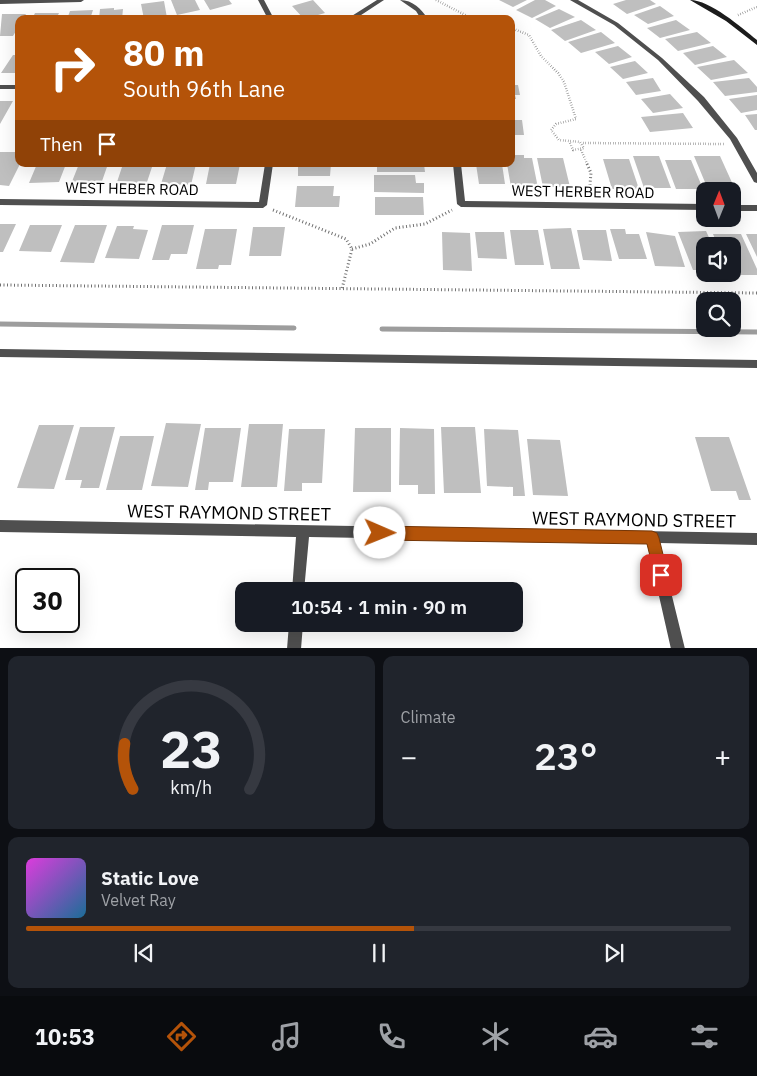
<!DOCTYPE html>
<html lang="en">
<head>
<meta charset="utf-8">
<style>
	body { margin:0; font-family:"IBM Plex Sans",sans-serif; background:#20242c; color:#f1f3f6; height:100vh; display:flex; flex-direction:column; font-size:19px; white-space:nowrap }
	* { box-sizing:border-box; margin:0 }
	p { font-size:16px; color:#9ea1a6 }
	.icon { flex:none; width:28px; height:28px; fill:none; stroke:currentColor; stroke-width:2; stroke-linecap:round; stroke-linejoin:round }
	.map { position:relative; height:648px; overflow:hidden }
	.sheet { display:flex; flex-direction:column; gap:8px; padding:8px; background:#0d0f14; flex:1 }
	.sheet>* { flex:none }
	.guide { position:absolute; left:15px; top:15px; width:500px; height:152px; border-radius:10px; box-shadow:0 5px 20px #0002; background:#b45309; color:#fff; overflow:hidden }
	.needle { width:32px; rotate:1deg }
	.tools { position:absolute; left:696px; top:182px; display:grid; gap:10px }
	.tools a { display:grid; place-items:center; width:45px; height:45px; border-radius:10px; background:#171b24; box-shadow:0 5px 20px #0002; font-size:25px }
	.speed { position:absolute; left:15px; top:568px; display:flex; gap:10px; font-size:25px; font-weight:700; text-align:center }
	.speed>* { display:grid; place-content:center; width:65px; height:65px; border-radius:50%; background:#171b24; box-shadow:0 5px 20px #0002; line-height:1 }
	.speed .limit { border:2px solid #111; border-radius:8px; background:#fff; color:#111 }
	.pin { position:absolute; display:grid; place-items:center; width:42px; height:42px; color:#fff; margin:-21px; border-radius:10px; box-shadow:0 2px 8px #0006 }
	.me { position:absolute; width:55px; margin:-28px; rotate:91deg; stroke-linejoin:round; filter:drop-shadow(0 0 4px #0008) }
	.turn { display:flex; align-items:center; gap:18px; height:105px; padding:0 25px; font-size:22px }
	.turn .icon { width:65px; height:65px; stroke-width:2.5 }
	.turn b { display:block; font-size:35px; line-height:42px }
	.then { display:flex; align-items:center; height:48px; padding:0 25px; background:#0003; gap:10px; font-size:19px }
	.big { font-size:38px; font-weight:600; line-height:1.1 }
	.sheet .widget { flex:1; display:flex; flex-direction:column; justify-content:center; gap:8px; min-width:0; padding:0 18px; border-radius:10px; background:#20242c }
	.sheet .dial { align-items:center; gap:0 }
	.dial svg { height:130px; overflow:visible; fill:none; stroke:#363941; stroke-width:7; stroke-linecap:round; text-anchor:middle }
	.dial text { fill:#f1f3f6; stroke:none }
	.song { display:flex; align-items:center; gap:15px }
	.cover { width:60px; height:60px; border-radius:8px; background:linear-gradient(135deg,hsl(300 70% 55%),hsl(200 70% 35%)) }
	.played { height:5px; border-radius:2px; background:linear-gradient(90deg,#b45309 55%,#363941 55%) }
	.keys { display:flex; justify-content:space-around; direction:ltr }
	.heat { display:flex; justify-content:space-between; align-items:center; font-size:28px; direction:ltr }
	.sheet .tiles { flex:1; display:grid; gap:8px; grid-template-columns:1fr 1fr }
	.widget:last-child { grid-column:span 2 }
	.trip { position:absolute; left:235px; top:582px; width:288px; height:50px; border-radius:10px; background:#171b24; box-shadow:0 5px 20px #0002; font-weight:600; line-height:50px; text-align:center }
	.dock { display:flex; height:80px; justify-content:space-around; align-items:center; background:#090b0e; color:#9ea1a6 }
	.dock .icon { width:35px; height:35px }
	.dock .active { color:#b45309 }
	.dock b { font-size:22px; color:#f1f3f6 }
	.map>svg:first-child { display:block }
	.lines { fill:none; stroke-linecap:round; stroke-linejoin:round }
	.stream { stroke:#9d9d9d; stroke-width:5 }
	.building { fill:#bfbfbf }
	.path-far1 { stroke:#717171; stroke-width:2.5; stroke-dasharray:0.5 2; stroke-linecap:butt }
	.path { stroke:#717171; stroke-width:3; stroke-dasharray:1 2.5; stroke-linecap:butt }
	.lane { fill:#4f4f4f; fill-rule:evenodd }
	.street { fill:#4f4f4f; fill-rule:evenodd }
	.secondary { fill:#1c1c1c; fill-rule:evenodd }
	.route { fill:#b45309; stroke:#753606 }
	.labels { text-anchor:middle; stroke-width:4.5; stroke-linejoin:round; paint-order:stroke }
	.street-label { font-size:15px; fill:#000; stroke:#fff }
	.near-street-label { font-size:18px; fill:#000; stroke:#fff }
</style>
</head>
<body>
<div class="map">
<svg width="757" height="649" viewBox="0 0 757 649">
	<rect width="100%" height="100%" fill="#fff"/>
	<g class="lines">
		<path class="stream" d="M0 324 294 328
			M382 329 757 332"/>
	</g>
	<path class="building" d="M171 0H195L200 10 177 15Z
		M204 0H229L232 4 210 10Z
		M313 0 325 13 304 19 292 6Z
		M499 0H527L513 7Z
		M535 0H545L556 6 532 18 516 10Z
		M626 0H650L656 4 627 14 613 4Z
		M164 1 167 18 144 19 141 4Z
		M660 6 674 16 648 24 634 15Z
		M114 8V10L123 9 122 19H99L100 9Z
		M559 9 575 17 550 28 535 19Z
		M93 10 90 19H67L70 11Z
		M35 13H59L56 19H32Z
		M2 14H26L23 19H19V26L13 36H0Z
		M581 20 596 30 565 41 551 30Z
		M676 20 690 30 660 38 647 28Z
		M601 32 615 43 581 53 568 42Z
		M697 32 711 43 678 51 665 39Z
		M618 46 632 57 609 64 595 52Z
		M713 46 727 57 695 65 683 53Z
		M13 55H19V73H1Z
		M734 60 748 73 711 80 697 67Z
		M635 61 648 73 623 79 610 67Z
		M653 78 661 91 636 95 626 82Z
		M749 78 757 87V92L725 96 713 82Z
		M511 85H518L520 95H515L516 99H511Z
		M670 94 683 108 653 113 641 99Z
		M757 95V110L741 113 729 99Z
		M0 101H13L0 124Z
		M683 113 693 128 650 132 641 117Z
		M757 114V130H755L745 115Z
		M511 120H522L524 135H511Z
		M0 152H19L20 164 9 186 0 185Z
		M511 155H524V158H532L538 188 511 187 507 164H511Z
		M633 156H659L671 188H644Z
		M694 156H720L734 187H707Z
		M537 158H563L570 187H543Z
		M603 159H629L639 189H612Z
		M665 160H691L703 189H676Z
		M37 164H66L59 182 29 183Z
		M79 164H108L101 184H71Z
		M123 164H153L146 185H116Z
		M167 164H196L191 185 161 184Z
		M210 164H240L236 184H206Z
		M298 164H331L330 176H298Z
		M377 164H424L425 172H377Z
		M476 164H502L505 184H479Z
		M374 175H415L416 183H424V193L374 192Z
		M297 186H334L333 196H340L339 207H295Z
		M375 197H423L424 215H375Z
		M0 224H16L3 252H0Z
		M30 225H62L51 252 19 251Z
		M75 225H107L94 263 60 262Z
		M162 225H194L187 254H171L169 260H152Z
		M117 226H134L133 229 148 230 139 259 105 258Z
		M253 227H285L281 256H249Z
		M571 228 580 269H551L543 229Z
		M205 229H237L231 265H219L218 269H196Z
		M610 229H625L626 234H639L647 259H619Z
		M510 230H538L544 265H515Z
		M577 230H606L612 261 583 260Z
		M706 231 713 246H705V270H693L678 232Z
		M442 232 470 233 472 271 443 270Z
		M475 232H504L507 259 478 258Z
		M646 232 675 236 685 267 655 266Z
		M713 234H741L757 269V275H739L737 270H732V246H718Z
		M746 234H757V257Z
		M166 423 201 424 188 487 151 486Z
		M249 424H283L277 487H241Z
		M39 425H74L54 489 17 488Z
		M80 427H115L99 488H80L82 480H65Z
		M441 427H475L481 493H444Z
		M205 428H241L233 482H209L208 490H195Z
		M355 428H391V492H353Z
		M400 428 434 429 435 494H418V485H399Z
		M289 429H325L322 483H302V491H284Z
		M484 429 518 430 525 496H513V487L487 486Z
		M120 436H154L142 490H106Z
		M695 437H729L751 500H739L736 491H711Z
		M527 439 560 440 568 496 533 495Z"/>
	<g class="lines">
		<path class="path-far1" d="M436 0 473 19
			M738 15 757 7
			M511 28 529 35 541 56 558 73 564 82 576 119 556 124 551 130 559 140 580 142 584 148 573 150 570 143
			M583 143 724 144
			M581 150 588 166"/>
		<path class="path" d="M587 164 591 173 589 195
			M273 210 346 239 352 249 342 289
			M352 249 370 244 395 228 425 224 452 210
			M0 285 757 293"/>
		<path class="lane" d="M0 349 757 360V368L0 357Z"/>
		<path class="street" d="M0 0H84L81 2 0 4Z
			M258 0H264L274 19H268Z
			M377 0H384L355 19H347Z
			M400 0C413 0 421 9 428 19H421L416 11Z
			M570 0H578L618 23 662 58 704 97 737 138 757 173V183L754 182 730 139 698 101 658 60 614 25Z
			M0 85H19V89H0Z
			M265 164H273L267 205 263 208 0 205V199L259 202Z
			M453 164H461L465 201 705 204V210L461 207 457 204Z
			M732 205H757V211H732Z
			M0 520 757 533V545L659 543 685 649H671L647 543 309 537 304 591H292L296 537 0 532Z
			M289 624H303L301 649H287Z"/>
		<path class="secondary" d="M690 0C710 0 741 27 757 40V45L726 21Z"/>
	</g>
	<path class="route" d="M380 526 652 531 657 533 659 538 668 575 666 580 661 582 656 580 647 544 380 540 375 538 373 533 375 528Z"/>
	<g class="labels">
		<g class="street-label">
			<text transform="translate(132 189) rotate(1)" y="5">WEST HEBER ROAD</text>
			<text transform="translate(583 192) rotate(1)" y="5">WEST HERBER ROAD</text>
		</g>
		<g class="near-street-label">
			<text transform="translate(229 513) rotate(1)" y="6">WEST RAYMOND STREET</text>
			<text transform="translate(634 520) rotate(1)" y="6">WEST RAYMOND STREET</text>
		</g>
	</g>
</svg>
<div class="tools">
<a><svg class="needle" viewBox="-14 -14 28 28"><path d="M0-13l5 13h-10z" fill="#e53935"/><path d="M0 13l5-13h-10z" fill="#9ea1a6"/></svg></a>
<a><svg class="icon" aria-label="sound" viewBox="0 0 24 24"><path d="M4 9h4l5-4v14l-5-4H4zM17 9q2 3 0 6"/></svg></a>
<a><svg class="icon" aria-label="search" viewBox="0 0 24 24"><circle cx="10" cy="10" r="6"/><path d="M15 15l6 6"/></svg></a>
</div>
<div class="speed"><div class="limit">30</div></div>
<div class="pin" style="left:661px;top:575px;background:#d93025"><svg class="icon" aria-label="arrive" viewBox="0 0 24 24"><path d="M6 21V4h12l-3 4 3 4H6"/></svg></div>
<svg class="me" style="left:380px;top:533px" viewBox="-20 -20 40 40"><circle r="19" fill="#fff"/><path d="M0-13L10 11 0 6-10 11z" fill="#b45309"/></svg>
<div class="trip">10:54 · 1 min · 90 m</div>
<div class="guide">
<div class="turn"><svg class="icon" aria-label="right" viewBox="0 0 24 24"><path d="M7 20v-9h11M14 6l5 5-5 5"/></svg><div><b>80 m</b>South 96th Lane</div></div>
<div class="then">Then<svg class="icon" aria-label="arrive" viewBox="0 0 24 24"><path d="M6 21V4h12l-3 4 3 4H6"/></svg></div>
</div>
</div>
<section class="sheet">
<div class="tiles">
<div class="widget dial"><svg viewBox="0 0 100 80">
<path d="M14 69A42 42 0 1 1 86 69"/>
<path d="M14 69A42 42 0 0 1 9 41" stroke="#b45309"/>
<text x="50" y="56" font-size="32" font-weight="700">23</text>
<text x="50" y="72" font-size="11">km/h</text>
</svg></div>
<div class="widget"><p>Climate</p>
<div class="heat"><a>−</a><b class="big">23°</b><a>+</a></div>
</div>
<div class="widget">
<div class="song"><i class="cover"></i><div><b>Static Love</b><p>Velvet Ray</p></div></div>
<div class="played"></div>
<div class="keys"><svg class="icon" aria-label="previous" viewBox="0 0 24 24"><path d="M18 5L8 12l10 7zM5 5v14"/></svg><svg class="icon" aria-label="pause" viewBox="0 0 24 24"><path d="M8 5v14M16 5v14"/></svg><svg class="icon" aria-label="next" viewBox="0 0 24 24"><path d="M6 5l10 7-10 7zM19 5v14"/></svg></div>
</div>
</div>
</section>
<nav class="dock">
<b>10:53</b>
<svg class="icon active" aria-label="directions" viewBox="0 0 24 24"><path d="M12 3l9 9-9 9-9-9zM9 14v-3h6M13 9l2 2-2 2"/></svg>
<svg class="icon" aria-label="music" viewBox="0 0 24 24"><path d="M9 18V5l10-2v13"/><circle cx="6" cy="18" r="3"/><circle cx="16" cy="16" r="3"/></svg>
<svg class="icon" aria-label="phone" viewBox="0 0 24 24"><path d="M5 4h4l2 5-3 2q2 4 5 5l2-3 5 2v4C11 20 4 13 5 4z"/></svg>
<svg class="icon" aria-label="climate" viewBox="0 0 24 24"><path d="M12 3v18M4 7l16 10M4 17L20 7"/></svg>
<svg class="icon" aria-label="car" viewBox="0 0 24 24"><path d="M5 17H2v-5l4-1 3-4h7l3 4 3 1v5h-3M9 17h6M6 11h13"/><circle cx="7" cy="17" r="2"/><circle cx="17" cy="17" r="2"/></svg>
<svg class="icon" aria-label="filters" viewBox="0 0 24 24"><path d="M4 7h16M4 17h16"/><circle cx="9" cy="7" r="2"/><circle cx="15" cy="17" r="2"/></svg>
</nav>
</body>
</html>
